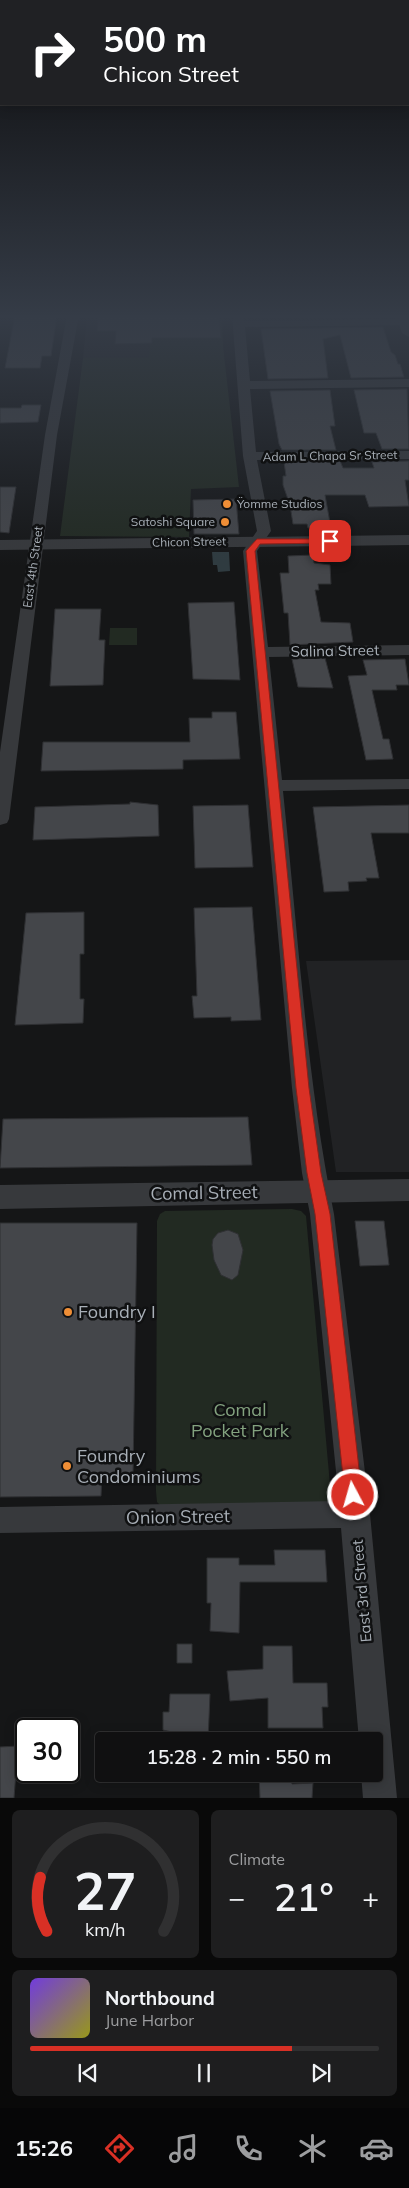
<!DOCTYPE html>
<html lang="en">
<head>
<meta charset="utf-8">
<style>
	body { margin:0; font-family:Mulish,sans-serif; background:#1e1e1f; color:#f1f3f6; height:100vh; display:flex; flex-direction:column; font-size:19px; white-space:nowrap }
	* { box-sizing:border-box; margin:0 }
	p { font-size:16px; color:#9c9d9f }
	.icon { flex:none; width:28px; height:28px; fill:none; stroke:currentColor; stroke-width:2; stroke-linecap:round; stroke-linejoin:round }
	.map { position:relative; height:1798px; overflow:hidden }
	.sheet { display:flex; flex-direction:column; gap:12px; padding:12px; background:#090909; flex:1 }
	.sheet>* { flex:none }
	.guide { position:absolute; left:0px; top:0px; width:410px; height:105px; box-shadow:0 2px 12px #0003,0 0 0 1px #303031; background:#202124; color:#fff; overflow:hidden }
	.speed { position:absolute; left:15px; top:1718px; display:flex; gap:10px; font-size:25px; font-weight:700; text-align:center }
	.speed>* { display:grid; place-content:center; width:65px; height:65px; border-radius:50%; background:#101011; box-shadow:0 2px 12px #0003,0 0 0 1px #303031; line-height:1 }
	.speed .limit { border:2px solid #111; border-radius:8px; background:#fff; color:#111 }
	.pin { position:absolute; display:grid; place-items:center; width:42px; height:42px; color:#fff; margin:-21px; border-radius:10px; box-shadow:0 2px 8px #0006 }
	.me { position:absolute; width:55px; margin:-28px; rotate:354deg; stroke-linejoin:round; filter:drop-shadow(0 0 4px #0008) }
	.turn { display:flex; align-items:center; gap:18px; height:105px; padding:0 20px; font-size:22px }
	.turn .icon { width:65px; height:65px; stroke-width:2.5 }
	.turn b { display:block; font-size:35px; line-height:42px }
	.big { font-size:38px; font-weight:600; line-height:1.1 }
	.sheet .tile { flex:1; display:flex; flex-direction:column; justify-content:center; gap:8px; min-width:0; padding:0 18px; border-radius:8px; background:#1e1e1f }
	.sheet .dial { align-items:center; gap:0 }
	.dial svg { height:130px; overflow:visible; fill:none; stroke:#303031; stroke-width:7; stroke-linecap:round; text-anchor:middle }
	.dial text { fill:#f1f3f6; stroke:none }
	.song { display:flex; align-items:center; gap:15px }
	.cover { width:60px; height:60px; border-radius:8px; background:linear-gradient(135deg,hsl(260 70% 55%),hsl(60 70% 35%)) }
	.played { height:5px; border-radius:2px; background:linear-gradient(90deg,#d93025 75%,#303031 75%) }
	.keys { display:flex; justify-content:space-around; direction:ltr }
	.heat { display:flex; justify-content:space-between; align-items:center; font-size:28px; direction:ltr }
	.sheet .tiles { flex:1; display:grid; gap:12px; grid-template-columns:1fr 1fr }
	.tile:last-child { grid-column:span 2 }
	.trip { position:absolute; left:95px; top:1732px; width:288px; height:50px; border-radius:5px; background:#101011; box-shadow:0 2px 12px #0003,0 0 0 1px #303031; font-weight:600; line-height:50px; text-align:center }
	.dock { display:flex; height:80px; justify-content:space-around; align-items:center; background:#060607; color:#9c9d9f }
	.dock .icon { width:35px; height:35px }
	.dock .selected { color:#d93025 }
	.dock b { font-size:22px; color:#f1f3f6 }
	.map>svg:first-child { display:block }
	.built { fill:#212224 }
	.green { fill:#222a22 }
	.water { fill:#2f3b40 }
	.building { fill:#44464a; stroke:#2f3033 }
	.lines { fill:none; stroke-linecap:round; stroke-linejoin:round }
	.minor { fill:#37393c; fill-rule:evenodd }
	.tertiary { fill:#37393c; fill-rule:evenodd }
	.route { fill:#d93025; stroke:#8d1f18 }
	.poi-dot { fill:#ef8e36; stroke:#101112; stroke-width:2 }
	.labels { text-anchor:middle; stroke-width:5; stroke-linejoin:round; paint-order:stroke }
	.far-street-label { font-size:12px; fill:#a8afb7; stroke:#101112 }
	.far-poi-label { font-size:12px; fill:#a8afb7; stroke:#101112; text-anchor:start }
	.street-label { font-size:15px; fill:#a8afb7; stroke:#101112 }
	.near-street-label { font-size:18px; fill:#a8afb7; stroke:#101112 }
	.near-poi-label { font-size:18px; fill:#a8afb7; stroke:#101112; text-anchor:start }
	.near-park-label { font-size:18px; fill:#83a27f; stroke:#101112 }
</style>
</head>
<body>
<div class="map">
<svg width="409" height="1798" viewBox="0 0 409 1798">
	<rect width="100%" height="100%" fill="#151617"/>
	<path class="built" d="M87 315H222L149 358H83Z
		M409 960V1172H336L306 961Z"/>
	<path class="green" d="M152 315H222L223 346 239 487 191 489 189 537 60 536 83 358H149Z
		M110 628H137V645H109Z
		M292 1209 301 1211 306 1216 331 1496 326 1503 162 1507 157 1502 156 1491 157 1221 160 1214 165 1211Z"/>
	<path class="water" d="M212 552H229L230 571 218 572 217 565H213Z"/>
	<path class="building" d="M15 315H57L51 356H42L40 368H5Z
		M98 315H219L221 338H152V343L115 344 116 331H97Z
		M300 315H380V317L301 318Z
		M383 327 391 352 395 355 398 364H400L404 377 351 378 340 335 323 339 328 378 268 379 261 329Z
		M407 389 409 449H382L376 433H364L354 390Z
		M330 390 335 426H330L336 450H282L279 444 270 391Z
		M22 405H41L38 422 0 423V408H21Z
		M340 461 343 468H374L372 462 409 461V480H405L409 506 369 507 365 495H325L331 528H308L307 524H293L290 505 283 485V476H286L284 462Z
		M0 487H16L9 533 0 532Z
		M236 499 239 534H194L193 500Z
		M313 555 314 563 330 565 331 584H318L319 590H315L321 622 350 623 353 642 290 645 288 613H284L280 573H289L288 556Z
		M234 602 240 680 193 679 188 603Z
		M55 609H101L99 640H105L103 685 50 686Z
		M325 658 333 688 298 687 292 659Z
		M405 659 409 685H396L397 690H372L383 739H389L393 759 366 760 348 676 367 675 363 660Z
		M212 712H236L240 759 183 760V769L41 771 43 742H190L189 718H212Z
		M130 802 158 805 159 836 33 840 35 807 130 804Z
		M248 805 253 867 195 868 193 806Z
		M409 805V833H371L379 878H366L367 881 348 882 349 891 324 892 313 807Z
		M252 907 261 1020 231 1021V1017L194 1018 192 996H197L194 908Z
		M84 912V954H80V999H84L83 1023 15 1025 26 913Z
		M248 1117 252 1165 0 1168 3 1119Z
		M355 1221H384L389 1265 360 1266Z
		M0 1223H137L133 1474H102L101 1496 0 1497Z
		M228 1230 238 1234 243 1250 238 1275 232 1280 221 1275 214 1260 212 1245 213 1239 218 1233Z
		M274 1550H325L327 1582H240L239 1633 210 1631 211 1603H207V1558H239V1565H275Z
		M177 1644H192V1663H177Z
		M263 1646H292L293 1683H327L328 1707H322L323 1728H268V1698L230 1701 227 1671 263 1669Z
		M170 1694H210L208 1741H177L176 1733 163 1730V1712H169Z
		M18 1746 14 1798H0V1747Z
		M259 1774H291L292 1784 313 1783 312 1798H260Z"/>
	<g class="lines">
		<path class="minor" d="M67 315H79L57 435 9 819 7 823 0 825V752L45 435Z
			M232 315H243L244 321 409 319V325L245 327 250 381 409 379V387L250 389 256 452 409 451V459L257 460 271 531 257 551 268 647 409 645V655L269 657 282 780 409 779V789L283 791C298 932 306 1075 334 1214L370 1514 397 1798H363L361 1774H374V1741H359L341 1528 0 1533V1507L339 1501 310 1214 302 1173 292 1088 243 551 257 531 243 456Z"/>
		<path class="tertiary" d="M396 315H409V337L402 333Z
			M409 535V545L0 550V540Z
			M409 1179V1201L0 1209V1185Z"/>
	</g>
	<linearGradient id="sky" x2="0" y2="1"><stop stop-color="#0c0c0d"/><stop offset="0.56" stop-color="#353c47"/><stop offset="1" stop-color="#353c47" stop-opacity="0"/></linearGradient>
	<rect width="409" height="566" fill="url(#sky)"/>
	<path class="route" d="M330 539 334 541 333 543 260 544 255 551 309 1088 321 1173 330 1214 362 1495 359 1500 353 1503 348 1500 345 1495 315 1214 307 1173 296 1088 246 551 257 539Z"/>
	<g class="poi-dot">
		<circle cx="227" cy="504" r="5"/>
		<circle cx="225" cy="522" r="5"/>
		<circle cx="68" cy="1312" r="5"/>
		<circle cx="67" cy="1466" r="5"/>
	</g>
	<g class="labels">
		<g class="far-street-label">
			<text transform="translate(330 456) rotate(-1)" y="4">Adam L Chapa Sr Street</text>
			<text transform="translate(189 542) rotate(-1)" y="4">Chicon Street</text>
			<text transform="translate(33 567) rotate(-82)" y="4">East 4th Street</text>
		</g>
		<g class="far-poi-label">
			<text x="237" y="508">Ÿomme Studios</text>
			<text x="215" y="526" text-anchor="end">Satoshi Square</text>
		</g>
		<g class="street-label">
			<text transform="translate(335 651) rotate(-1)" y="5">Salina Street</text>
			<text transform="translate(362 1591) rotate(-95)" y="5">East 3rd Street</text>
		</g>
		<g class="near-street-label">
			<text transform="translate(204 1193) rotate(-1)" y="6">Comal Street</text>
			<text transform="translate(178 1517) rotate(-1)" y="6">Onion Street</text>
		</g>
		<g class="near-poi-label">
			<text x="78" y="1318">Foundry I</text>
			<text x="77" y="1462">Foundry<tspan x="77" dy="21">Condominiums</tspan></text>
		</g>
		<g class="near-park-label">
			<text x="240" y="1416">Comal<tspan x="240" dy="21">Pocket Park</tspan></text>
		</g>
	</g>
</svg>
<div class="speed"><div class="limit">30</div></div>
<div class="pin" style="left:330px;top:541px;background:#d93025"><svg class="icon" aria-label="arrive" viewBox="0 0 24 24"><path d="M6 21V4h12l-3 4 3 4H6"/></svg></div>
<svg class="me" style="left:353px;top:1495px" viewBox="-20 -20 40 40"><circle r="17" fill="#d93025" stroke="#fff" stroke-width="3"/><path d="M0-11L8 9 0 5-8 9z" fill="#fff"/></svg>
<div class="trip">15:28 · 2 min · 550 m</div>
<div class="guide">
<div class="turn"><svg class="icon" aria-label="right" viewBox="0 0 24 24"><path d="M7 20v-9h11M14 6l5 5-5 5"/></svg><div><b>500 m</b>Chicon Street</div></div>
</div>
</div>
<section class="sheet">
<div class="tiles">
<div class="tile dial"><svg viewBox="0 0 100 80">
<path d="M14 69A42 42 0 1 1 86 69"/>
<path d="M14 69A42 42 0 0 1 10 36" stroke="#d93025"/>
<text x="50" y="56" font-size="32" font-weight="700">27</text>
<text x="50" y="72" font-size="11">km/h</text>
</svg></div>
<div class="tile"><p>Climate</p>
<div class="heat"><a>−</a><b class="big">21°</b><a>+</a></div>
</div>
<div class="tile">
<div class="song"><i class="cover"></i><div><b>Northbound</b><p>June Harbor</p></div></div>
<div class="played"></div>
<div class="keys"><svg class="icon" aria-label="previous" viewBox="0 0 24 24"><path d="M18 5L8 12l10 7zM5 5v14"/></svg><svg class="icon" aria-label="pause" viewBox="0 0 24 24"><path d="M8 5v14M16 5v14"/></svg><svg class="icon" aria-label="next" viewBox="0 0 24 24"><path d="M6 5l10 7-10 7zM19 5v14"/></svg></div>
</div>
</div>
</section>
<nav class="dock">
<b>15:26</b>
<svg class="icon selected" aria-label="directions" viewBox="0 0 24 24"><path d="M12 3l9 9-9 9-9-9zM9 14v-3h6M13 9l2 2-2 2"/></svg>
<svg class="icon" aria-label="music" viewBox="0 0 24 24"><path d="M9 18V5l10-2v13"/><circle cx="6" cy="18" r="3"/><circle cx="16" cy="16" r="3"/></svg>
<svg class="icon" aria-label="phone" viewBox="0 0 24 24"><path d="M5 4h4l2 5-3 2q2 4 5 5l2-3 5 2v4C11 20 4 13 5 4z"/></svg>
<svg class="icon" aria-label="climate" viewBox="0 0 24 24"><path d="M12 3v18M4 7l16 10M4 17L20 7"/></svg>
<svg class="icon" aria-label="car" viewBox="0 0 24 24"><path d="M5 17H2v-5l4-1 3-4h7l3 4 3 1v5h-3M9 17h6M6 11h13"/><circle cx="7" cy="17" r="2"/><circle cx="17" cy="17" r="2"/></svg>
</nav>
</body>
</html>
